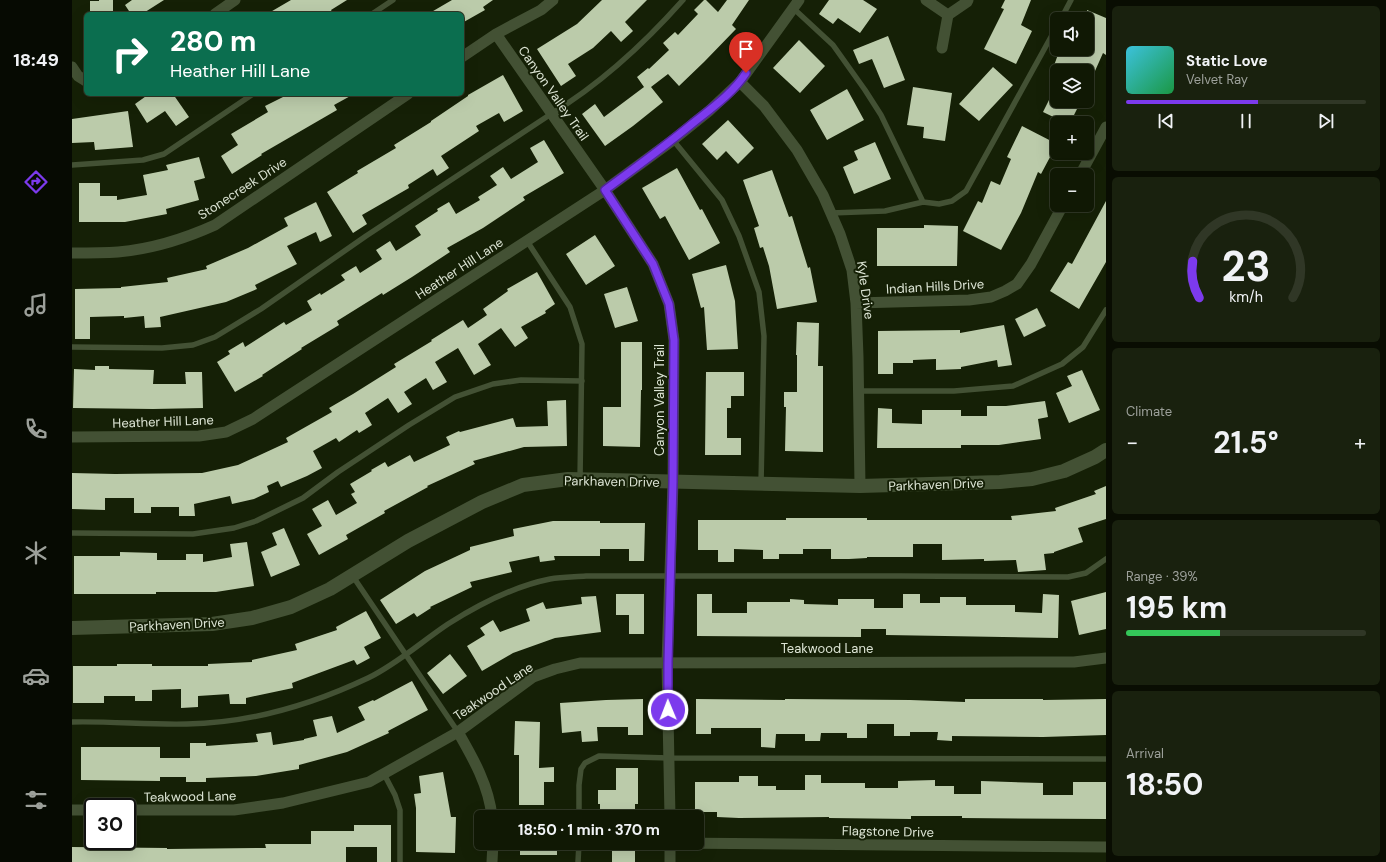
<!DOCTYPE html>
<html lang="en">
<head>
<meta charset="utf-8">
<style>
	body { margin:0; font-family:"DM Sans",sans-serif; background:#19210e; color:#f1f3f6; height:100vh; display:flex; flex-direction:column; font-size:15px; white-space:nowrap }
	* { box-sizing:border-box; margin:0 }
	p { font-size:13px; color:#9ca09a }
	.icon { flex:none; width:22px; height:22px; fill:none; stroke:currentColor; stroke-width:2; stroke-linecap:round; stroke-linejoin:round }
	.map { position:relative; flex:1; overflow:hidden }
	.side { display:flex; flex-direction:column; gap:6px; padding:6px; background:#090d02; width:280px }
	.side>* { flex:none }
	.banner { position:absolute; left:12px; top:12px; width:380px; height:84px; border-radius:6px; box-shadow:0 4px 16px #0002,0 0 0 1px #303726; background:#0b6e4f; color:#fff; overflow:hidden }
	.fabs { position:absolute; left:978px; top:12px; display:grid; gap:8px }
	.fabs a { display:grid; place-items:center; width:44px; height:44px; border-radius:6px; background:#101804; box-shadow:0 4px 16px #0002,0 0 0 1px #303726; font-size:20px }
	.speed { position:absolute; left:12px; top:798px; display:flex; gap:8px; font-size:20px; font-weight:700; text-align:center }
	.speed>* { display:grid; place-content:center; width:52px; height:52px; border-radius:50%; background:#101804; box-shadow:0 4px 16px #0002,0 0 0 1px #303726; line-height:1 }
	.speed .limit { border:2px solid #111; border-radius:6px; background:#fff; color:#111 }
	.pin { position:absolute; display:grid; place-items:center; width:34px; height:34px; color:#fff; margin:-41px -17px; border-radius:50% 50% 50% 0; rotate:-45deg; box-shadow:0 0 4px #0007 }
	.pin .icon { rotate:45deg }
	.me { position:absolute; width:44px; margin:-22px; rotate:359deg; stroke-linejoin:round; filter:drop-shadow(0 0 3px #0008) }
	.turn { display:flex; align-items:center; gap:14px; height:84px; padding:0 20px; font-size:18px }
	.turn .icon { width:52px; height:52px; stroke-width:2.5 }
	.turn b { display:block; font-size:28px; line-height:34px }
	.big { font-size:30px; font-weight:700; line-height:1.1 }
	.side .widget { flex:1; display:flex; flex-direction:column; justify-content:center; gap:6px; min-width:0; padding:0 14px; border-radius:6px; background:#19210e }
	.side .dial { align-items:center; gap:0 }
	.dial svg { height:104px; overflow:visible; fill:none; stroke:#303726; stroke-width:7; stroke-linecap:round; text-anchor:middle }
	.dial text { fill:#f1f3f6; stroke:none }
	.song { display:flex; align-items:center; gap:12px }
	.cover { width:48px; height:48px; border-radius:6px; background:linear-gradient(135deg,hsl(190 70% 55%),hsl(140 70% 35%)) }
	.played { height:4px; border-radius:2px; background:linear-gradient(90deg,#7c3aed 55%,#303726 55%) }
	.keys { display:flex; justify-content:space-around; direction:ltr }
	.heat { display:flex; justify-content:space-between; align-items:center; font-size:22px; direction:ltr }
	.charge { height:6px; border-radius:3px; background:linear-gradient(90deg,#34c759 39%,#303726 0) }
	.trip { position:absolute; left:402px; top:810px; width:230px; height:40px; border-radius:6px; background:#101804; box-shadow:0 4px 16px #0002,0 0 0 1px #303726; font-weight:700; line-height:40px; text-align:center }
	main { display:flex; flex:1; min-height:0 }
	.tab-bar { display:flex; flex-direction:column; width:72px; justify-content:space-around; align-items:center; background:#060a02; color:#9ca09a }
	.tab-bar .icon { width:28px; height:28px }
	.tab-bar .current { color:#7c3aed }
	.tab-bar b { font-size:18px; color:#f1f3f6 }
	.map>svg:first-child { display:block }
	.building { fill:#bbcbaa }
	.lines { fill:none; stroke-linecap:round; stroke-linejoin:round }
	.service { stroke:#435134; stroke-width:5.5 }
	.minor { stroke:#435134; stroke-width:11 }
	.tertiary { stroke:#435134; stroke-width:14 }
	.route-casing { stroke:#51269a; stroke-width:10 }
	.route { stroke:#7c3aed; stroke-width:7 }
	.labels { text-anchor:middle; stroke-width:4; stroke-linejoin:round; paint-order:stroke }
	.street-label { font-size:13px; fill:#dde5d5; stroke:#152006 }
</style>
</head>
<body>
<main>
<nav class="tab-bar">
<b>18:49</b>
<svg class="icon current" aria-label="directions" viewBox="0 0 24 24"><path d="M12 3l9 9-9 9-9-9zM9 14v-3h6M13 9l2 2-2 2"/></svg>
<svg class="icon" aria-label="music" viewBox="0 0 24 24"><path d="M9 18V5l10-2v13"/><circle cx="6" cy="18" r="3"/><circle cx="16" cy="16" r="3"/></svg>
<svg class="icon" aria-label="phone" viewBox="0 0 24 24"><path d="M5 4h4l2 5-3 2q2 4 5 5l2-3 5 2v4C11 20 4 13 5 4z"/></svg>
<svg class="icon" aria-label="climate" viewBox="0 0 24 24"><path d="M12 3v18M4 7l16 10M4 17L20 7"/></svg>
<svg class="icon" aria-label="car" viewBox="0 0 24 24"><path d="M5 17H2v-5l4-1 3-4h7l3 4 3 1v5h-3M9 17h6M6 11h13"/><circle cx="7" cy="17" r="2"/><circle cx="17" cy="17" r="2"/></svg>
<svg class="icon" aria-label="filters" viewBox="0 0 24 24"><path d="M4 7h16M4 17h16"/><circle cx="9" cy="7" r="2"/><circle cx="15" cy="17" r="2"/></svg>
</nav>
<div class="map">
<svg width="1034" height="862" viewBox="0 0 1034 862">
	<rect width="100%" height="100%" fill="#152006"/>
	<path class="building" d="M27 0H41V14H18V1H27Z
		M60 0H92L70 14H59L53 5Z
		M219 0H275L259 10 261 14H195Z
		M380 0H421L411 7 413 10 390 23V14H356Z
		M530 0H575L553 22 561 31 549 42 539 31 521 48 496 64 504 76 489 86 465 49 505 24Z
		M632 0H634L646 12 655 0H677L660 25 664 29 632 62 607 86 596 74 579 87 591 102 561 126 533 146 510 114 523 104 532 117 572 87 565 77 576 68 577 69 597 50 591 43 603 32 606 35 626 14 622 10Z
		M757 0H791L805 9 788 33 766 18 761 24 747 14Z
		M933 0H959L949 25 960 31 944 64 912 49 932 9 929 8Z
		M1015 10 1034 18V55L1031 53 1023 71H980L988 49H998L1015 57Z
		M816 36 833 80 812 88 800 59 787 64 781 50Z
		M727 40 753 66 728 93 701 68Z
		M921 67 941 85 907 121 887 104Z
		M431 75 451 111 432 122 427 113 404 126 407 131 369 156 377 168 365 176 361 169 336 185 337 188 290 215 295 224 281 233 255 192 286 173 285 171 324 148 322 145 359 122V121L396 96V95Z
		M985 84V101H999L1007 105 998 123H994L971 112Z
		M841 87 880 93 873 141 851 138 852 127 835 125Z
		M775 89 792 120 755 140 738 110Z
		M77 94H101L117 117 104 126 93 111 75 123 63 104Z
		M217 94H282L262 105 265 110 189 154 190 155 160 174 149 156 166 145 159 134 196 112 193 106Z
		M56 111 61 147 23 150 22 142 0 143V119Z
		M656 120 682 148 666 164 654 151 645 160 630 144Z
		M950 126 985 144 969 174 966 172 949 213 929 250 891 231 906 201 910 203 919 181 928 185 939 159 935 157Z
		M472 140 492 173 451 197 453 200 411 228 375 248 378 252 340 277 311 295 310 293 265 321 267 325 229 348 230 349 190 375 191 376 163 392 145 362 158 354 156 351 171 342 173 347 212 322 214 325 240 310 235 301 248 293 249 295 273 280 269 275 284 266 288 273 310 259 304 250 318 241 324 251 349 235 343 226 366 211 365 209 377 202 384 214 408 200 406 197 425 185 418 176 431 167 439 179 466 162 458 148Z
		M803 142 819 179 782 194 771 167 786 160 782 151Z
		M127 157 133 178 122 181 127 200 94 209 95 214 53 222H7V183H28V196H45V200L75 195 71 175 96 170 94 165Z
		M605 168 628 210 630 209 648 243 617 260 593 216 588 219 570 188Z
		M700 170 717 217 720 216 736 268 738 267 745 302 705 309 697 266 691 247 688 248 682 228 687 226 671 180Z
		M1034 201V262L1007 309 978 291 996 262 1000 264Z
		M244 202 260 236 248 242 244 232 215 246 225 264 183 285 185 289 154 302 88 317 89 327 73 328 72 316 52 318V316L18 317V339H3V289L49 288V287L96 282 95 278 135 269 134 266 176 248 216 226 212 218Z
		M852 225 886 226 885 266H805V228H852Z
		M523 235 543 266 514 285 494 254Z
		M654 265 663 301 666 349 635 350 632 307 629 308 620 274Z
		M465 272 483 304 473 311 474 313 449 327 456 338 443 347 429 328 406 344 419 365 402 375 386 348 363 362 375 382 361 390 354 378 332 392 340 404 326 413 316 398 293 413 300 425 287 433 285 430 267 442 264 438 241 451 250 468 235 476 209 487 206 481 195 486 197 492 182 499 160 504 158 496 122 504 123 516H107V507H79V513H62V498H33V510L0 509V473L43 474 130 473 166 465 216 442 214 438 260 412 257 408 281 394 324 367 322 364 360 341 359 340 391 320 396 328 415 315 411 309 436 291 435 289Z
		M555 287 566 321 543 328 532 294Z
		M965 308 974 326 952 337 943 319Z
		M725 322 747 323 746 366H751V452L713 451 714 407H712V392H725V355H724Z
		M932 325 940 365 926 367 925 360 889 367V369L864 370V359L841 360V363H821V374H806V331L888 330V333Z
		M549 342H570V390H569L568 447 531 446V407H549Z
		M23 366H37V369L82 370 81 384H114L113 372H130L131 408 81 409 1 408 2 369 23 370Z
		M1010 370 1028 410 997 423 984 393 1000 386 995 376Z
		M634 372H672V396H659V408H655V438H669V455H633Z
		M494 400 495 446 452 447 401 461 403 464 355 486 356 487 312 511 313 513 274 535 276 539 247 555 235 534 250 526 240 509 256 500 264 515 285 503 279 494 283 492 278 484 300 471 299 470 313 462 316 467 338 455 342 462 378 445 374 437 387 431 388 432 441 418 444 427 476 426 475 401Z
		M973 401 976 417 966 419 969 439 927 445H889V448H805L806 408 820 409V423L850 424V410H889V416H915V406H934Z
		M1034 486V519L1006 528 1011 542 982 552V553L972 554 974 570 946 572 944 560 912 561V559L870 560V544H841V557H795V558L777 559H759V549H731V554H707V559H691V550L662 549V562H646V550H626V520H714V518H795V520H940L939 516 984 511 983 508 1024 494 1022 491Z
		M481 521H528V523H573L572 561H557V549H528V556H482L483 560 468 562 467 556 437 562 440 572 398 582 400 587 358 607 359 608 345 617 342 613 324 624 308 600 353 571 398 550V547L442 536 441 529Z
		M212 528 228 565 199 577 189 552 205 545 200 533Z
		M175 542 182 586 144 592H84V594H2V556H48V552L85 553V560H114V554H131V562L160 557 158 544Z
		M1034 592V629L1007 635 999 601Z
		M544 594H572V634H557V615H544Z
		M625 594H640V613H675V602H718V599L732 600V604L766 605V599H802V608H831V594H848V603H868V597H894V605H943V612L970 613 971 594 987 595 986 638 814 635V629H789V637L625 636Z
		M524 596 529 632 483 638 441 653 410 671 395 646 413 635 408 628 421 620 428 632 458 621 454 609 471 602 474 609 510 604 509 597Z
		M294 611 309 638 292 647 298 658 285 665 282 660 220 683 221 688 174 698V704H158L157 694 126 696V707L109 708V689L80 690V701H63V696H32V703H1V666H45V664H80V666H136V664L180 662V660L225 650 223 644 265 630 264 627Z
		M378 654 395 676 371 694 355 673Z
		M340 681 356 710 316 731 317 733 275 752 227 765V769L184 776 134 778V782H114V777H88V781L9 780V747H88V758H118V743H134V746L186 742 184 734 199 732 201 745 232 740V739L245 736 241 720 260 716 265 733 293 720 286 707 301 700 302 701Z
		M571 699V735H556V727H525L526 741 510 742 509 731 490 733 488 703 534 700Z
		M624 699 713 700V699L838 700 893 702V699H971V700L1034 699V735L971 737 880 736V741L865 740 866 732H838V736H822V724H795V738H775V733H749L748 741H733V734H704L703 748 689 747V728H639V734H624Z
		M443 721 468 722 467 768 482 767V782H472V805H447V755H442Z
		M544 768H566V804H563V817H528V804H526V790H544Z
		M371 772 379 817H384L383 853 344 852V808L342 794 349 793 347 776Z
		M733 775H749V783H793V788H826V781L863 780V786H882V794H909V781L971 783V795H1001V782H1034V819L890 818V816H839V819L757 818V817L667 818 645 817V812H623V782H667V776H686V786H704V790H733Z
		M282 825H319V862H305V847H274V862H0V847L95 848V849L194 848 193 844H239V831H282Z
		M448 843H485V855H448Z
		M540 843H563V862H540Z"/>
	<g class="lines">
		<path class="service" d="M721 8 761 45 793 90 809 115 851 202
			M300 14 321 0
			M989 19 999 0
			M601 140 650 200 667 236 687 292 692 336 689 484
			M0 165 71 160 92 154 181 94
			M759 213 813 211 851 202 867 204 880 201 894 191 985 26
			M455 241 498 307 510 344 508 479
			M0 347 90 348 121 345 143 337 189 309 294 236 479 114C530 83 572 44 611 0
			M787 391H882L941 386 990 364 1011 347 1034 310
			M0 533 121 534 162 528 184 521 231 498 266 472 337 425 383 397 421 384 449 380 510 381
			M280 575 386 732
			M0 722C38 721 77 725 115 724 178 723 239 705 296 678 325 664 349 642 376 624 406 605 443 586 478 579 490 577 502 577 514 576H829L996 577 1014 573 1034 559
			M312 774 323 795 328 810V862
			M507 817V785L509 769 513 763 527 756 597 758 1034 759
			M506 862 507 843"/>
		<path class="minor" d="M854 0 876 15
			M143 14 163 0
			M424 34 533 190 581 264 597 304 602 340 601 482 595 663 598 817
			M870 48 876 15 895 2 896 0
			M390 57 424 34 469 10 481 0
			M0 67 6 76 14 81
			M668 82 692 106 725 150 751 195 768 234 780 270 784 303 786 357 788 486
			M1008 175 1034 127
			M0 253C15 253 31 253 46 252 80 249 112 239 143 225L336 94
			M784 303 897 300 919 297 933 291 945 284 959 264 991 205
			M0 437 127 436 154 432 181 419 533 190 601 140 637 111 668 82 727 0
			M386 732C401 758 417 786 420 817
			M0 810H21
			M55 810H162L211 803 297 782 386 732 461 677 483 669 508 663 1002 662 1034 658
			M598 843 1034 847
			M420 862 421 843
			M598 862V843"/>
		<path class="tertiary" d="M0 628 140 624 180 618 219 607 258 589 336 541 410 502 451 485 496 479 788 486 928 482 960 479 992 471 1023 457 1034 450"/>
	</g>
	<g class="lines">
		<defs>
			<path id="route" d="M596 710V663L601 482 602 340 597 304 581 264 533 190C563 168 592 147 621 123 640 108 661 93 674 73"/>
		</defs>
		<use href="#route" class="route-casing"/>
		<use href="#route" class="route"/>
	</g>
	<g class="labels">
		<g class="street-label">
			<text transform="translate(482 93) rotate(55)" y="5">Canyon Valley Trail</text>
			<text transform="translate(170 188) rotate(-33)" y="5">Stonecreek Drive</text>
			<text transform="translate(387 268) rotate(-33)" y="5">Heather Hill Lane</text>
			<text transform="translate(863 286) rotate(-3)" y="5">Indian Hills Drive</text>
			<text transform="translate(794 290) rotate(82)" y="5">Kyle Drive</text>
			<text transform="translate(587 400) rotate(-90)" y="5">Canyon Valley Trail</text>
			<text transform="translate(91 421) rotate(-2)" y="5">Heather Hill Lane</text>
			<text transform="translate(540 481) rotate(1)" y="5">Parkhaven Drive</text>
			<text transform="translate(864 484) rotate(-2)" y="5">Parkhaven Drive</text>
			<text transform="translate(105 624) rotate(-3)" y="5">Parkhaven Drive</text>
			<text x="755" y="653">Teakwood Lane</text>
			<text transform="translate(421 691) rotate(-34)" y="5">Teakwood Lane</text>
			<text transform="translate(118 796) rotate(-1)" y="5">Teakwood Lane</text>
			<text transform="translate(816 831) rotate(1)" y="5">Flagstone Drive</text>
		</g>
	</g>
</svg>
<div class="fabs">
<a><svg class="icon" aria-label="sound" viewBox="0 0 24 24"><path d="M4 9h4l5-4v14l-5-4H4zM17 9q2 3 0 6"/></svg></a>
<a><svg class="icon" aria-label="layers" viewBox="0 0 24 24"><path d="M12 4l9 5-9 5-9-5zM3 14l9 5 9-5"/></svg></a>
<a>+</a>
<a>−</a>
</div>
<div class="speed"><div class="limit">30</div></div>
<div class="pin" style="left:674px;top:73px;background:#d93025"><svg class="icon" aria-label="arrive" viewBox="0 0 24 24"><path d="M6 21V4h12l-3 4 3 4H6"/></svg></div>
<svg class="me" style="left:596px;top:710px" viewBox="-20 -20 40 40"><circle r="17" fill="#7c3aed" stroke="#fff" stroke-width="3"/><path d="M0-11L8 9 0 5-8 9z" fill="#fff"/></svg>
<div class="trip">18:50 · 1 min · 370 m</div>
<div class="banner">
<div class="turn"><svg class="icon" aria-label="right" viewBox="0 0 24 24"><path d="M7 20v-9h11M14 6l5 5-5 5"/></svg><div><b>280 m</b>Heather Hill Lane</div></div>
</div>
</div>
<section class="side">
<div class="widget">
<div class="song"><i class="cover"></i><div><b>Static Love</b><p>Velvet Ray</p></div></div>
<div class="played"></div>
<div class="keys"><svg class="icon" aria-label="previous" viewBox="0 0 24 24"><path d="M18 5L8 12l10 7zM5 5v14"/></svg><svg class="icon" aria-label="pause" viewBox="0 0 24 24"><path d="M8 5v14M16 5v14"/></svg><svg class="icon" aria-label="next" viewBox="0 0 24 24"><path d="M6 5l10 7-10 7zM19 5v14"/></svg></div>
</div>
<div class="widget dial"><svg viewBox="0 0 100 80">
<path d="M14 69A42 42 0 1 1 86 69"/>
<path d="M14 69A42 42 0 0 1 9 41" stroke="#7c3aed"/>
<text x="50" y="56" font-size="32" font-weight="700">23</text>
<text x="50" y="72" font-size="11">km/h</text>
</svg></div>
<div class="widget"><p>Climate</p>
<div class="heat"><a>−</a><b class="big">21.5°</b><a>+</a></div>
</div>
<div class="widget"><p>Range · 39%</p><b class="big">195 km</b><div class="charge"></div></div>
<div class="widget"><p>Arrival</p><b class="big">18:50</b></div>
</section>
</main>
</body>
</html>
